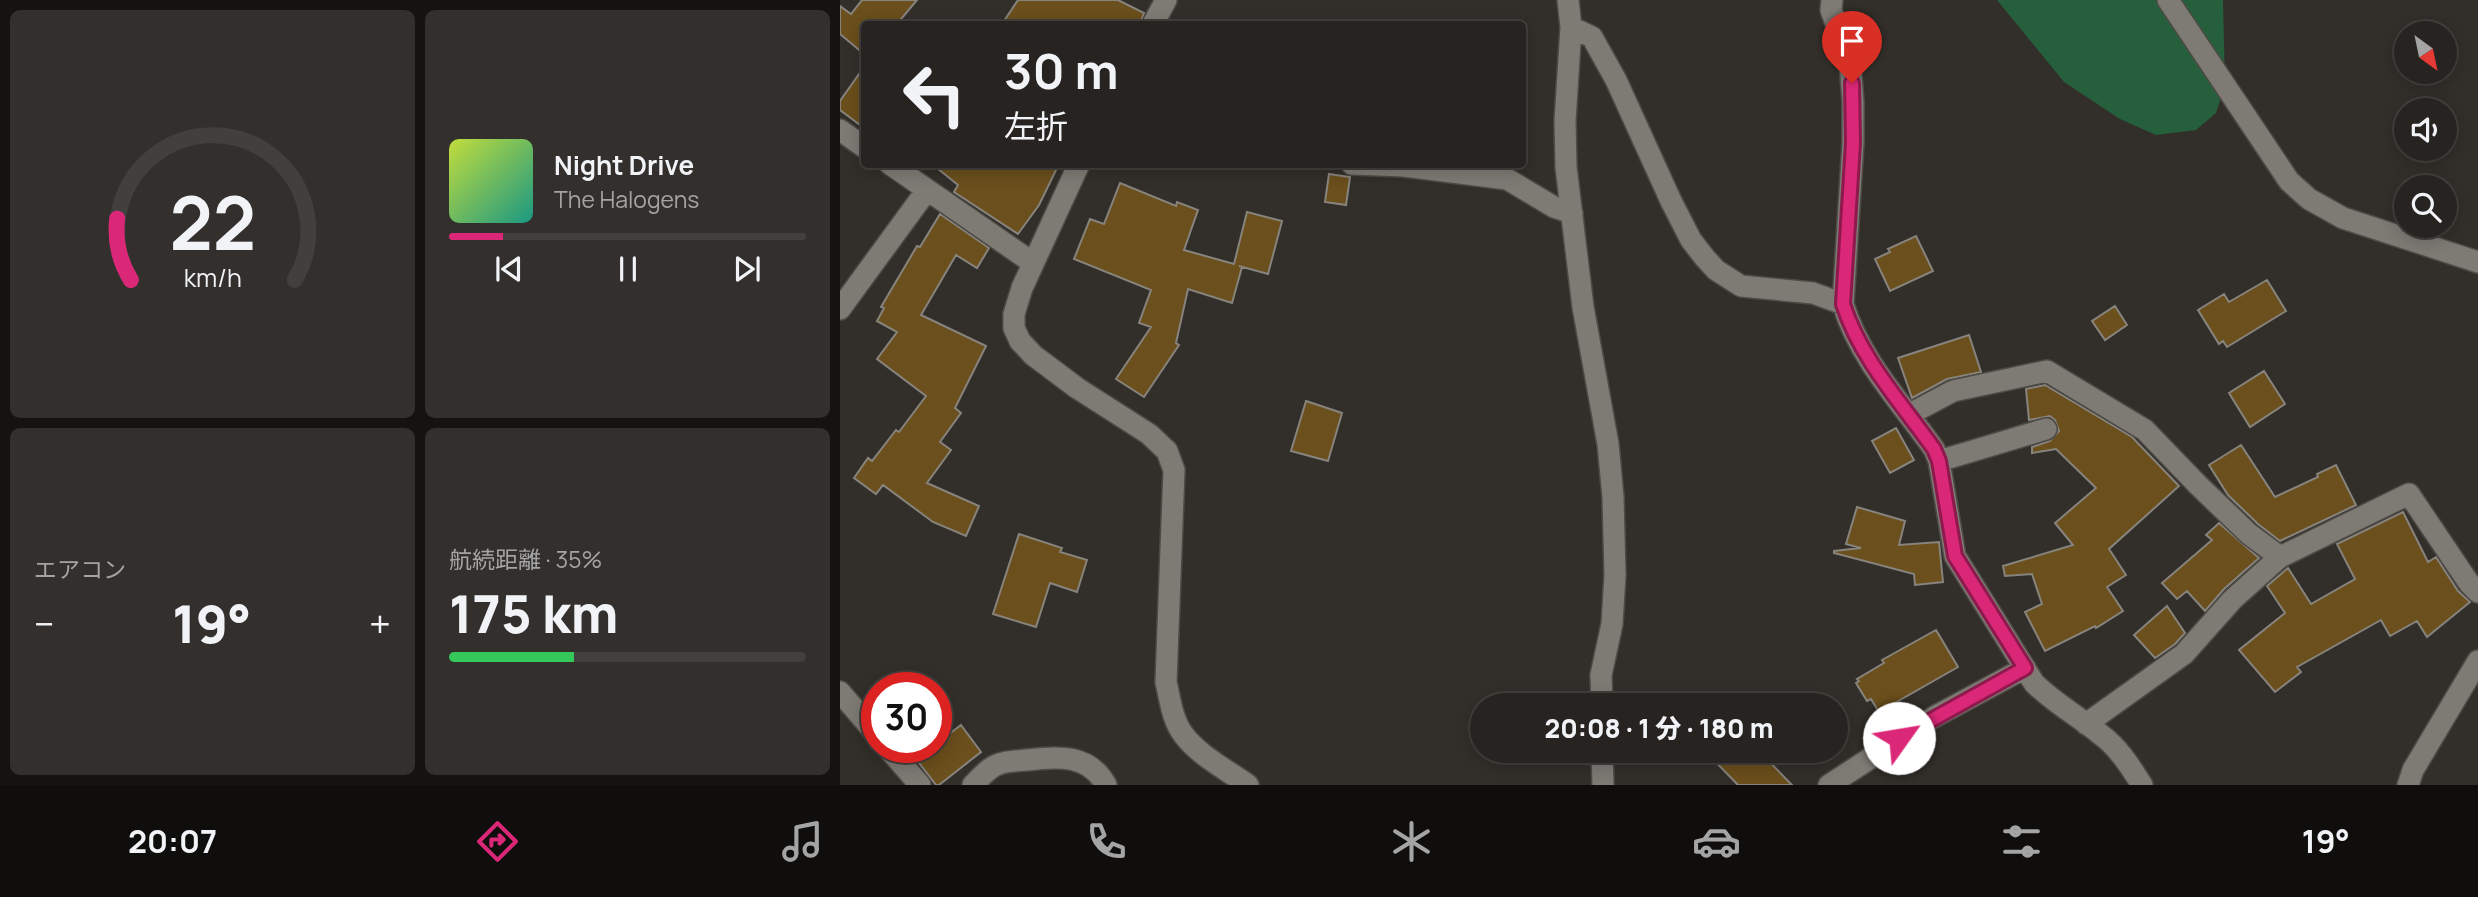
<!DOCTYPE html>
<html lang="ja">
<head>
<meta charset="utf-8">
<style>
	body { margin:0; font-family:Manrope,"Noto Sans JP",sans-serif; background:#322f2d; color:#f1f3f6; height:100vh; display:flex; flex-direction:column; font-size:26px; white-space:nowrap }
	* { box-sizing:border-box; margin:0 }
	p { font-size:23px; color:#a4a4a5 }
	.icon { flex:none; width:38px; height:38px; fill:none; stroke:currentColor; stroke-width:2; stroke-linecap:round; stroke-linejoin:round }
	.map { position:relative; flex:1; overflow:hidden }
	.drawer { display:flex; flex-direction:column; gap:10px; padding:10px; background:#151312; width:840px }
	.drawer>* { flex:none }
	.top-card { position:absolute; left:21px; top:21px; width:665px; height:147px; border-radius:7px; box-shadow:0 4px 18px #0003,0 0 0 2px #42403e; background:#262320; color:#f1f3f6; overflow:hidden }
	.needle { width:46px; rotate:147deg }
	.fabs { position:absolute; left:1554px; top:21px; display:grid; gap:14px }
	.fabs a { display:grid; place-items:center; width:63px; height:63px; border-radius:50%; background:#262320; box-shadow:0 4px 18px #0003,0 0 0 2px #42403e; font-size:35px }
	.speed { position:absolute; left:21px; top:672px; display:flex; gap:14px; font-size:35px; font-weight:700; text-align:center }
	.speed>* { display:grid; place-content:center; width:91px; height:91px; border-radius:50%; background:#262320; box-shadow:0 4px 18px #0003,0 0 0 2px #42403e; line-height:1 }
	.speed .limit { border:10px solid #d22; background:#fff; color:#111 }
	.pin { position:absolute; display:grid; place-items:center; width:60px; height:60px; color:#fff; margin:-72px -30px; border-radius:50% 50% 50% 0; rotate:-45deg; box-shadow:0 0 7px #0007 }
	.pin .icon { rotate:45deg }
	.me { position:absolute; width:77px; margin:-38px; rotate:58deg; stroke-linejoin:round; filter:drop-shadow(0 0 5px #0008) }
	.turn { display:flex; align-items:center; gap:24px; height:147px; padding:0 28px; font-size:32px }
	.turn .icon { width:91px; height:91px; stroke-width:2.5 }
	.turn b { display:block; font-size:49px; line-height:60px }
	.big { font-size:52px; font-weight:800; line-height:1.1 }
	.drawer .widget { flex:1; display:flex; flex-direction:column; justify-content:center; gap:10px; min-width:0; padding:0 24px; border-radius:10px; background:#322f2d }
	.drawer .dial { align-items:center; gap:0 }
	.dial svg { height:182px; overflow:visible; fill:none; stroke:#42403e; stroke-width:7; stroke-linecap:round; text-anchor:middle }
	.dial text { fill:#f1f3f6; stroke:none }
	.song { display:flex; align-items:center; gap:21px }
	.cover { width:84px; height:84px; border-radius:10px; background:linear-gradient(135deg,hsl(70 70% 55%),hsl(170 70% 35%)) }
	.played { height:7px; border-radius:4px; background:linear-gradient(90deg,#db2777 15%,#42403e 15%) }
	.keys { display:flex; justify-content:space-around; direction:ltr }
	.heat { display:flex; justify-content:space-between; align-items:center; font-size:38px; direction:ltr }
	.charge { height:10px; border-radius:5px; background:linear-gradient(90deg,#34c759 35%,#42403e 0) }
	.drawer .tiles { flex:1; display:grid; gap:10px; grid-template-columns:repeat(2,1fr) }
	.trip { position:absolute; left:630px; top:693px; width:378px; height:70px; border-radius:35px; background:#262320; box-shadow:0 4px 18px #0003,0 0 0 2px #42403e; font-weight:800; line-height:70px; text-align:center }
	.dock { display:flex; height:112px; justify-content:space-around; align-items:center; background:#0f0e0d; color:#a4a4a5 }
	.dock .icon { width:49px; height:49px }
	.dock .active { color:#db2777 }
	.dock b { font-size:32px; color:#f1f3f6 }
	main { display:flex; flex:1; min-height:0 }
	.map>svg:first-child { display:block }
	.green { fill:#265f3c }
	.building { fill:#6b4f1c; stroke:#87837d; stroke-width:2 }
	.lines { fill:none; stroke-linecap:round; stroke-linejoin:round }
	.minor-casing { stroke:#4e4b46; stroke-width:24 }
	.minor { stroke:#7e7a74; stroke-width:21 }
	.route-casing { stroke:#8e194d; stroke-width:18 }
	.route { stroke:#db2777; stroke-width:12 }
</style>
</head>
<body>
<main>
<section class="drawer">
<div class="tiles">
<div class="widget dial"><svg viewBox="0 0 100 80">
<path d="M14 69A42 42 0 1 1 86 69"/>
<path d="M14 69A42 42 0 0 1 8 42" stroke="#db2777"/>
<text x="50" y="56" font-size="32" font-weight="700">22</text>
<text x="50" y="72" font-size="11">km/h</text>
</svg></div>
<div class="widget">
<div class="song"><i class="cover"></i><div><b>Night Drive</b><p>The Halogens</p></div></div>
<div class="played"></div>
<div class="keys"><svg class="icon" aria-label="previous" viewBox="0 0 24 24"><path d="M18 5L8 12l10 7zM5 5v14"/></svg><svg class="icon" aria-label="pause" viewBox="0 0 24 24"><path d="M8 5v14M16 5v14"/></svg><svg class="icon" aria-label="next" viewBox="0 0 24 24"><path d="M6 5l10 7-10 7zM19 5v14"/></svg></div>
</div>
<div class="widget"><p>エアコン</p>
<div class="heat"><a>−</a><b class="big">19°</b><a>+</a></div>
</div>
<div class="widget"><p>航続距離 · 35%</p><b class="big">175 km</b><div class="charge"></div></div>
</div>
</section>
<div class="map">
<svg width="1638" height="785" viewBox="0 0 1638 785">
	<rect width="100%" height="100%" fill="#322f2a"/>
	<path class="green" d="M1157 0H1383L1385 85 1376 113 1356 130 1316 135 1280 119 1224 82Z"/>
	<path class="building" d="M22 0H77L57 24H24V54L0 34V6L11 14Z
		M178 0H278L304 13 300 24H162Z
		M24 67V128L0 110V101Z
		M92 164H219L199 205 178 234 114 192 118 185Z
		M489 174 510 177 506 205 485 202Z
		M280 183 336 206 337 202 358 210 344 250 394 264 407 212 442 221 428 274 399 266 402 267 392 303 348 289 336 343 339 345 304 397 276 379 311 327 299 323 311 290 234 259 250 219 264 224Z
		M100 214 149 248 137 268 116 255 81 315 146 346 115 408 121 413 100 442 111 450 87 483 139 506 126 536 93 522 43 485 36 494 14 478 28 458 32 461 56 430 59 432 86 396 37 359 57 332 37 321 44 308 41 307 77 246 80 247Z
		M1076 236 1093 271 1050 291 1035 259 1050 252 1048 249Z
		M1427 280 1446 311 1387 347 1383 341 1379 344 1358 310 1384 294 1389 302Z
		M1275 306 1287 325 1265 340 1252 321Z
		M1129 335 1141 372 1107 379 1072 398 1058 358Z
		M1424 371 1445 404 1410 427 1389 393Z
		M1205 385 1292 437 1339 486 1269 549 1286 575 1267 587 1283 611 1256 628 1255 626 1205 651 1185 612 1202 604 1192 574 1165 576 1163 566 1233 545 1215 523 1256 488 1216 449 1192 453V447L1210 441 1219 431 1215 420 1210 416 1189 420 1186 389Z
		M466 401 502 413 488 461 451 451Z
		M1056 428 1074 460 1050 473 1032 441Z
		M1401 445 1435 497 1478 477 1477 474 1496 465 1516 505 1440 541 1418 524 1388 495 1369 465Z
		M1017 507 1065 521 1059 545 1099 542 1103 582 1075 585 1074 574 994 553V551L1021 548 1006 544Z
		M1563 512 1588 562 1596 557 1618 591 1630 602 1587 637 1577 621 1550 636 1541 620 1457 667 1461 672 1435 692 1399 650 1445 613 1427 586 1448 568 1471 604 1515 579 1497 544Z
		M1379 523 1419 558 1384 589 1365 611 1347 591 1337 599 1322 583 1372 540 1366 535Z
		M179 534 222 548 220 552 247 560 237 592 210 583 196 627 153 614Z
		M1327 606 1345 633 1335 644 1315 658 1294 635Z
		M1096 630 1118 667 1039 712 1031 699 1027 701 1016 683 1019 681 1017 679 1044 663 1042 660Z
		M121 725 141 752 99 785H96L67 747H96V744Z
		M865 751H919L952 785H898Z"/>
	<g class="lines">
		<defs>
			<path id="minor" d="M728 0 731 27 725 121 726 167 743 307 768 444 773 497 775 575 772 624 761 675 762 705
				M992 0 991 10 1010 63 1013 102V143L1003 304C1019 358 1062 404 1094 449L1099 461 1115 556 1194 683C1214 703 1238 716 1260 734 1278 747 1290 766 1302 785
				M1328 0 1449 181 1469 199 1503 218 1638 262
				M313 24 326 0
				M731 27 752 37 776 80 831 201 851 240 865 258 876 270 901 286 973 293 1003 304
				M0 130 24 147
				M50 164 193 263
				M239 164 182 288 174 314V328L180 341 193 355 237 388 309 434 327 451 334 470 326 682C330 699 332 719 343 734 358 755 387 770 408 785
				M512 164 564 166 667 179 714 207 732 213
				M0 309 87 190
				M1070 414 1113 391 1207 371 1305 430 1357 484 1409 534 1440 557 1569 494 1629 583 1638 592
				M1099 461 1206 429
				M0 692 37 735
				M1246 724 1344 654 1393 599 1440 557
				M47 747 80 785
				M762 751 763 785
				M133 785C140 778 149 767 159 764 167 761 178 761 187 760 218 756 249 754 266 785
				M989 785 1094 717 1185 668
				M1568 785 1573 770 1638 661"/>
		</defs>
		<use href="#minor" class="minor-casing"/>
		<use href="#minor" class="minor"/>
	</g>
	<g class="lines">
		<defs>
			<path id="route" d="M1012 83 1013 143 1003 304C1020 358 1062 404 1094 449L1099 461 1115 556 1185 668 1059 738"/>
		</defs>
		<use href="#route" class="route-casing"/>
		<use href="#route" class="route"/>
	</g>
</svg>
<div class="fabs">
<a><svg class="needle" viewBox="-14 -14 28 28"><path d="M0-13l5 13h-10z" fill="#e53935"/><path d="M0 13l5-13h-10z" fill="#a4a4a5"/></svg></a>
<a><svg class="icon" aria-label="sound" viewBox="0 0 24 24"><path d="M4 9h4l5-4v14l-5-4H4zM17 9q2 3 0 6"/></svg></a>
<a><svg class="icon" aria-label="search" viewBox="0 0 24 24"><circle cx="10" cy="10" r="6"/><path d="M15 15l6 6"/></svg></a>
</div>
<div class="speed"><div class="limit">30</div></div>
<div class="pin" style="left:1012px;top:83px;background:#d93025"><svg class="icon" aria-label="arrive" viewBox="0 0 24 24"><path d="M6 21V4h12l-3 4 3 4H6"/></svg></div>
<svg class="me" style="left:1059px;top:738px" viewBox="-20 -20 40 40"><circle r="19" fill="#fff"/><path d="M0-13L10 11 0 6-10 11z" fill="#db2777"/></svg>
<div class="trip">20:08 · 1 分 · 180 m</div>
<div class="top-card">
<div class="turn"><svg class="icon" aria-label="left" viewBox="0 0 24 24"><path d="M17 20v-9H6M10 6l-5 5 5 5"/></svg><div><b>30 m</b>左折</div></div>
</div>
</div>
</main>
<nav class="dock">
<b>20:07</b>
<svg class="icon active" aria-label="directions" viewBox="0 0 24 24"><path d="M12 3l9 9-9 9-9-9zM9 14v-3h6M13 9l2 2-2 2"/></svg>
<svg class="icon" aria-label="music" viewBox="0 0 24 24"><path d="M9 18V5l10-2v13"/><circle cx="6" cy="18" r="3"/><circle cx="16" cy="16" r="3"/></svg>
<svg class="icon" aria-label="phone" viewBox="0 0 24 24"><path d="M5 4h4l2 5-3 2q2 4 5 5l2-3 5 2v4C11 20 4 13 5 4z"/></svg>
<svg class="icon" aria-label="climate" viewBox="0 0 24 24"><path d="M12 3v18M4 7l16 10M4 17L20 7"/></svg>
<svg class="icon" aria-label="car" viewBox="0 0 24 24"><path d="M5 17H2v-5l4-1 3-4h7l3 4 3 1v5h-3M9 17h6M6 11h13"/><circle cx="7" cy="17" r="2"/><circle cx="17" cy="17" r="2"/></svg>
<svg class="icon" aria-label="filters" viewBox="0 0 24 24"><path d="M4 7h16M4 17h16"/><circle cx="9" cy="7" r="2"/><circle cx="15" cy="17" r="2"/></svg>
<b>19°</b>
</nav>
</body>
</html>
